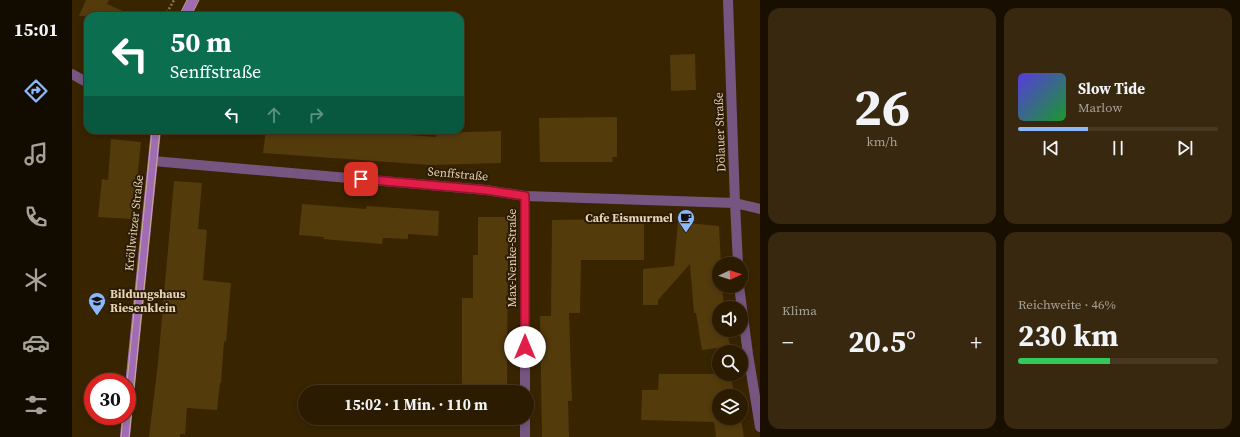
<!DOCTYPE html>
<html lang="de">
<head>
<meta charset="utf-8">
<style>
	body { margin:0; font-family:"Source Serif 4",serif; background:#37280f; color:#f1f3f6; height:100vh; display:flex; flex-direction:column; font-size:15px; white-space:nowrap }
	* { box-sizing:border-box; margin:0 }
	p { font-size:13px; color:#a6a199 }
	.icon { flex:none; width:22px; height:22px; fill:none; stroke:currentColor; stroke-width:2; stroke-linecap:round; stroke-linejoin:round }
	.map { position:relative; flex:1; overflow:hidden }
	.side { display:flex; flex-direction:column; gap:8px; padding:8px; background:#180f00; width:480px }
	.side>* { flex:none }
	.guide { position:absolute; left:12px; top:12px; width:380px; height:122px; border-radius:12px; box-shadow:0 2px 6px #0003,0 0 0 1px #473922; background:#0b6e4f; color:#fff; overflow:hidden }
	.needle { width:26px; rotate:86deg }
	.fabs { position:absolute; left:640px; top:257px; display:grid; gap:8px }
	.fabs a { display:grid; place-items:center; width:36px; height:36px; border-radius:50%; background:#2b1b00; box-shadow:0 2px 6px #0003,0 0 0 1px #473922; font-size:20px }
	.speed { position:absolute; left:12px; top:373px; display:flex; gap:8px; font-size:20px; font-weight:700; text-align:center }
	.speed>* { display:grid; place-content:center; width:52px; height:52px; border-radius:50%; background:#2b1b00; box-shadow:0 2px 6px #0003,0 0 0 1px #473922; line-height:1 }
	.speed .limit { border:6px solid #d22; background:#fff; color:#111 }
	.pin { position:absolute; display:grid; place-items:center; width:34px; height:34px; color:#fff; margin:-17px; border-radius:8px; box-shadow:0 2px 6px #0006 }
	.me { position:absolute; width:44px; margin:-22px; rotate:0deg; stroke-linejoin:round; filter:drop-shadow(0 0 3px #0008) }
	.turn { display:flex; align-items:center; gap:14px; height:84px; padding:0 20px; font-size:18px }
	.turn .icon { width:52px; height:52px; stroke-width:2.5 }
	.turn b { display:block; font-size:28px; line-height:34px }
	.lanes { display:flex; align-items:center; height:38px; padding:0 20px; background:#0003; justify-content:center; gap:20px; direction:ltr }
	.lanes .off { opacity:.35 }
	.big { font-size:30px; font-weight:700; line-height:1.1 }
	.side .widget { flex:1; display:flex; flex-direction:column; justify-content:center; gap:6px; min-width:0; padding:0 14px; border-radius:12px; background:#37280f }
	.side .dial { align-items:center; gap:0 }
	.dial b { font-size:52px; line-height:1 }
	.song { display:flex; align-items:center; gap:12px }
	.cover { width:48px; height:48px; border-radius:6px; background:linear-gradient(135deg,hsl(250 70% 55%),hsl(130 70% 35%)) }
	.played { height:4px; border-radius:2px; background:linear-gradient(90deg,#8bb9fc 35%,#473922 35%) }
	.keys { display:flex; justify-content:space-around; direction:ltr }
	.heat { display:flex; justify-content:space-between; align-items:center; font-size:22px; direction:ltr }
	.charge { height:6px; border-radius:3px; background:linear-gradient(90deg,#34c759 46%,#473922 0) }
	.side .tiles { flex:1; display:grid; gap:8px; grid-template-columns:repeat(2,1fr) }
	.trip { position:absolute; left:226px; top:385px; width:236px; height:40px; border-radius:20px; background:#2b1b00; box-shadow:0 2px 6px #0003,0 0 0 1px #473922; font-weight:700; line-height:40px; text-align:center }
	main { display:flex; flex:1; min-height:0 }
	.tabs { display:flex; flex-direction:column; width:72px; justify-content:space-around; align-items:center; background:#110b00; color:#a6a199 }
	.tabs .icon { width:28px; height:28px }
	.tabs .on { color:#8bb9fc }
	.tabs b { font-size:18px; color:#f1f3f6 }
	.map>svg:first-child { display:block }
	.building { fill:#543b0c }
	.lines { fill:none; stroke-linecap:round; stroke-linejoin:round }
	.path { stroke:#8b7552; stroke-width:2.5; stroke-dasharray:2 2; stroke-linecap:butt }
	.street { stroke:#765581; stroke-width:10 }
	.secondary { stroke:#a16cb3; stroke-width:10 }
	.tram { stroke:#c4ae8c; stroke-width:1 }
	.route-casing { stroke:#92132f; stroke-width:10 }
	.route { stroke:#e11d48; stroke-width:7 }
	.labels { text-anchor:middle; stroke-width:4; stroke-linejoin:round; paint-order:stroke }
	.street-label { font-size:12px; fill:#e8d2b1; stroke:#2a1c06 }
	.poi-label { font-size:12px; font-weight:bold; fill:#e8d2b1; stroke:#2a1c06; text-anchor:end }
</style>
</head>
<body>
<main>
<nav class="tabs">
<b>15:01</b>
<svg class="icon on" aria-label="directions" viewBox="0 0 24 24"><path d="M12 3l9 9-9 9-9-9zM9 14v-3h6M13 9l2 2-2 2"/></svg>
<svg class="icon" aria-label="music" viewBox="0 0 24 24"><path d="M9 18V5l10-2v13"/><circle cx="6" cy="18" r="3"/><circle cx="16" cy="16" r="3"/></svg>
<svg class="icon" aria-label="phone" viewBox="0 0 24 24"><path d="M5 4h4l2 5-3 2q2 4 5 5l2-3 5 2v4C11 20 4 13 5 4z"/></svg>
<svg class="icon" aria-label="climate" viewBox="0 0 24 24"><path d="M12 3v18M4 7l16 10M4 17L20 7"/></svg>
<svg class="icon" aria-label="car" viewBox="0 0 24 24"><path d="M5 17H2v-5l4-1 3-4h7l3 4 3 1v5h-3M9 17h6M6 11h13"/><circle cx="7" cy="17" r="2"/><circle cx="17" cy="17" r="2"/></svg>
<svg class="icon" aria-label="filters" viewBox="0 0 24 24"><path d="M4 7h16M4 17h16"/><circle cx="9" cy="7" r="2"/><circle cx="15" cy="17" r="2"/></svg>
</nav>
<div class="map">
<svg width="688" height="437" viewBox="0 0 688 437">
	<rect width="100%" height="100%" fill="#392400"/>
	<path class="building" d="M14 0H37L35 4 62 16H7Z
		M623 54 624 90 599 91 598 55Z
		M545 117V157H540L541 162H468L467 118Z
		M194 130H229L273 133V130H296V132L364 137 365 133 429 131V163L358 165 191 153Z
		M39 139 69 142 61 219 26 217 30 179 36 180Z
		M102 181 130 183 126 229 135 230 131 280 159 283 154 342 152 341 149 383H148L145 410 115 408 113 434H108V437H77L86 363Z
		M230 204 294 209 295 206 367 211 366 236 336 234V239L311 238 310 244 251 239 252 237 227 235Z
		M406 217H436L435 392H401V385H390V298H401V255H406Z
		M536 219 572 220V260H509L508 313H497L500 401H496L497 437H470L468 316H479L480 220Z
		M606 222 647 226 649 264H647V286H650L652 308H647V330H655L658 346 630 350 624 313H622L618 264 586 300V305H571V269L602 266Z
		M587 374H659L662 396H647V418H669L672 437H644L642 422 569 420 570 390H586Z
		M401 418H435V424H401Z"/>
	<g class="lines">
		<path class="path" d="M93 16 102 0"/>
		<path class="street" d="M656 0 663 203 666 264
			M0 74 16 83
			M81 161 414 190 453 196 663 203 688 209
			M667 286 676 354 688 427
			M453 392V196
			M453 437V418"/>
		<path class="secondary" d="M113 16 121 0
			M55 415 84 130
			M53 437 55 416"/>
		<path class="tram" d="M107 16 115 0
			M119 16 127 0
			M55 382 80 130
			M49 437 51 416
			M57 437 88 130"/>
	</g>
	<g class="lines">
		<defs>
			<path id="route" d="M289 179 414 190 453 196V347"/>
		</defs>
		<use href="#route" class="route-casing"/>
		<use href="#route" class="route"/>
	</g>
	<defs>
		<symbol id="cafe-pin" viewBox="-11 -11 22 30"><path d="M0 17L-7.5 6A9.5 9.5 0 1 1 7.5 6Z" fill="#8bb9fc" stroke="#2a1c06"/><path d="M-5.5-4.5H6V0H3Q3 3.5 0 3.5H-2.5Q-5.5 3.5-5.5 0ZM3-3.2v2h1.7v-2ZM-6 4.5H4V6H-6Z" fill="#111"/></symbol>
		<symbol id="school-pin" viewBox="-11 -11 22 30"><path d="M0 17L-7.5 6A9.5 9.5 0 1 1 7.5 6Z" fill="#8bb9fc" stroke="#2a1c06"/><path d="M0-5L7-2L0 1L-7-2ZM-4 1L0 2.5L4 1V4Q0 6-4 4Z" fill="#111"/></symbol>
	</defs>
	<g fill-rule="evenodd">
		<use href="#cafe-pin" x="604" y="208" width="20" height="27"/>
		<use href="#school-pin" x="15" y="291" width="20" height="27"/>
	</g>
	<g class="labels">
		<g class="street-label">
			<text transform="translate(648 132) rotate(-92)" y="4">Dölauer Straße</text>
			<text transform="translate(386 174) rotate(5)" y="4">Senffstraße</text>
			<text transform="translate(62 223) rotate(-84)" y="4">Kröllwitzer Straße</text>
			<text transform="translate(440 258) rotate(-90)" y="4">Max-Nenke-Straße</text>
		</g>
		<g class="poi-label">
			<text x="601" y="222">Cafe Eismurmel</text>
			<text x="38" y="298" text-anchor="start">Bildungshaus<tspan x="38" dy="14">Riesenklein</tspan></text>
		</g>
	</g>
</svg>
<div class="fabs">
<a><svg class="needle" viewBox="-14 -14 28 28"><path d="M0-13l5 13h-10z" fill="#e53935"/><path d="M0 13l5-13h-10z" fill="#a6a199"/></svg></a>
<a><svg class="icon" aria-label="sound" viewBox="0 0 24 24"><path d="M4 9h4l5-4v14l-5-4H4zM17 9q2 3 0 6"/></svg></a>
<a><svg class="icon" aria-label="search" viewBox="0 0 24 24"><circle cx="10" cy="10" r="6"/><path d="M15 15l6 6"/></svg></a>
<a><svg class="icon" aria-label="layers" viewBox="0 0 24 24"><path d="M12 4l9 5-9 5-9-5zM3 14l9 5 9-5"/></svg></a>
</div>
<div class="speed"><div class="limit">30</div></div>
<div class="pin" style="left:289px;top:179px;background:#d93025"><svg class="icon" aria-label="arrive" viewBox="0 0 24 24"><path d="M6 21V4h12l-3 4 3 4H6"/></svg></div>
<svg class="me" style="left:453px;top:347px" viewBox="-20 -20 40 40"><circle r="19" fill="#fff"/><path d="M0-13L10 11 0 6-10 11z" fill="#e11d48"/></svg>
<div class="trip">15:02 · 1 Min. · 110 m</div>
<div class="guide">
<div class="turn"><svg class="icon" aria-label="left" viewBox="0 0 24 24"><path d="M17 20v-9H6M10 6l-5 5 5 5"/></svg><div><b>50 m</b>Senffstraße</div></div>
<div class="lanes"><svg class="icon" aria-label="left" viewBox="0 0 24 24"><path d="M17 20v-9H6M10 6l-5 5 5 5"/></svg><svg class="icon off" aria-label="ahead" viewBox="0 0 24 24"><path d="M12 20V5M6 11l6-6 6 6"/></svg><svg class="icon off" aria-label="right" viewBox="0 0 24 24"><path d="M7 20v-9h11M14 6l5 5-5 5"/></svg></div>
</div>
</div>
<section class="side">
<div class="tiles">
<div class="widget dial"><b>26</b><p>km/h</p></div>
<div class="widget">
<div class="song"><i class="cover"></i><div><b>Slow Tide</b><p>Marlow</p></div></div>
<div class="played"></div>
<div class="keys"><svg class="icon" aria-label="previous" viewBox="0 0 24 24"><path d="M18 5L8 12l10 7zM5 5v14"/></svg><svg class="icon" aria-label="pause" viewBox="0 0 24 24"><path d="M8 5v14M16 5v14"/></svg><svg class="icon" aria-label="next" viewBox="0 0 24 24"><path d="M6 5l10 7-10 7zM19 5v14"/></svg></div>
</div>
<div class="widget"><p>Klima</p>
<div class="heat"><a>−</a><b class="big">20.5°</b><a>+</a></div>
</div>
<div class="widget"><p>Reichweite · 46%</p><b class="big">230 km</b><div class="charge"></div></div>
</div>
</section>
</main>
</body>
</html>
